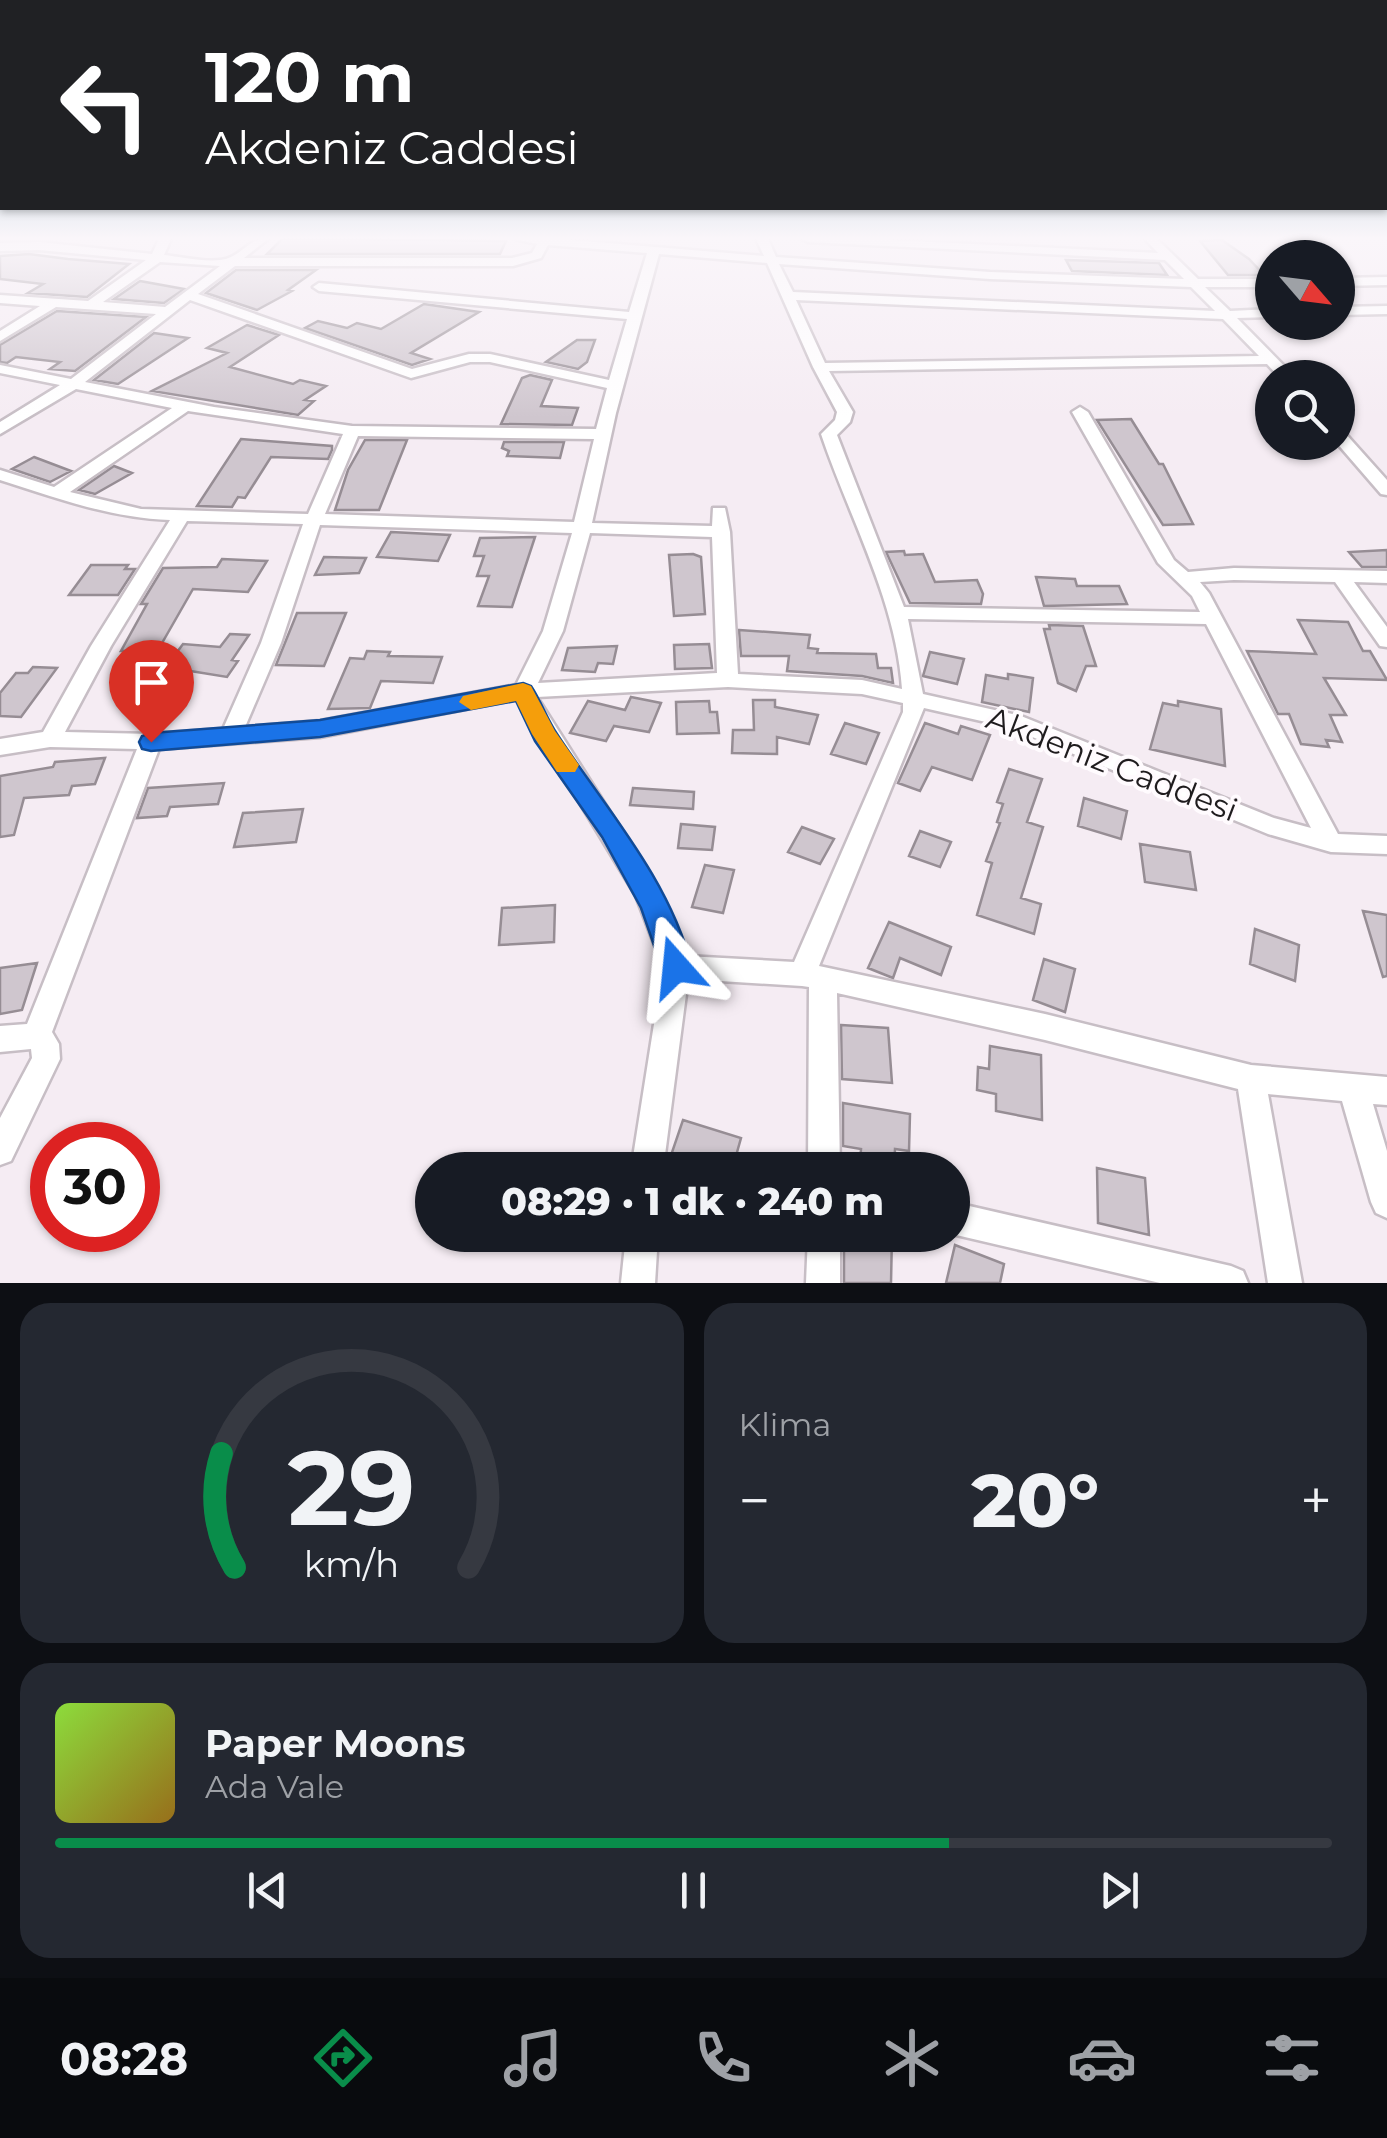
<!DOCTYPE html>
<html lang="tr">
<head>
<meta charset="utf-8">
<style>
	body { margin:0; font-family:Montserrat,sans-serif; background:#242831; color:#f1f3f6; height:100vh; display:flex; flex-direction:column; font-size:38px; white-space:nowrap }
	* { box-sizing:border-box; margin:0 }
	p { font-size:32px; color:#9ea1a6 }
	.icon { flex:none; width:55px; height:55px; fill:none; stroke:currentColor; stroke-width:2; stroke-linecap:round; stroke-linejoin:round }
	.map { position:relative; height:1283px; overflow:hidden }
	.details { display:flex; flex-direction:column; gap:20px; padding:20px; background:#0d0f14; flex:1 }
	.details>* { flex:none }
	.hud { position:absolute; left:0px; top:0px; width:1388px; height:210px; box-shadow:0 2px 8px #0004; background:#202124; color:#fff; overflow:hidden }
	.needle { width:65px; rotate:118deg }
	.buttons { position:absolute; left:1255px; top:240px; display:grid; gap:20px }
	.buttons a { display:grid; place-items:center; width:100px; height:100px; border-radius:50%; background:#171b24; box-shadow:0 2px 8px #0004; font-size:50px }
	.speed { position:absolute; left:30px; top:1122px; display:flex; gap:20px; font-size:50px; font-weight:700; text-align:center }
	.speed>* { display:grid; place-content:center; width:130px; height:130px; border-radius:50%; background:#171b24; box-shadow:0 2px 8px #0004; line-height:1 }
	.speed .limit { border:15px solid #d22; background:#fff; color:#111 }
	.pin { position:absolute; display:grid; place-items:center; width:85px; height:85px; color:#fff; margin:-102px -42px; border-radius:50% 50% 50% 0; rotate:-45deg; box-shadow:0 0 10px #0007 }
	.pin .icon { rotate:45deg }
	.me { position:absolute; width:110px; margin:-55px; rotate:342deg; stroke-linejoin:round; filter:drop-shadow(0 0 8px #0008) }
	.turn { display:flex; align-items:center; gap:35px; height:210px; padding:0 40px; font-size:45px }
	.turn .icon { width:130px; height:130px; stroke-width:2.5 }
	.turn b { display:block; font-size:70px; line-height:85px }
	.big { font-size:75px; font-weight:800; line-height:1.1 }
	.details .tile { flex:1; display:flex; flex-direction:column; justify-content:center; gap:15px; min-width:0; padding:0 35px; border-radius:30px; background:#242831 }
	.details .dial { align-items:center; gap:0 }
	.dial svg { height:260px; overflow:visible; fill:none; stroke:#363941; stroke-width:7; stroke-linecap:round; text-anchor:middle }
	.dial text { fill:#f1f3f6; stroke:none }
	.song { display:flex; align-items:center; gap:30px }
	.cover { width:120px; height:120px; border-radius:15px; background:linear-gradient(135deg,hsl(90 70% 55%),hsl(40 70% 35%)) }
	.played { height:10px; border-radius:5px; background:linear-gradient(90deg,#098d4a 70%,#363941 70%) }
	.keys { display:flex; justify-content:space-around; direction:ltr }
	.heat { display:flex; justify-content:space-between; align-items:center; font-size:55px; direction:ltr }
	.details .tiles { flex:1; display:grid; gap:20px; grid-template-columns:1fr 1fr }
	.tile:last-child { grid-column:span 2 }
	.trip { position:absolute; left:415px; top:1152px; width:555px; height:100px; border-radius:50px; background:#171b24; box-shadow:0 2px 8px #0004; font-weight:800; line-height:100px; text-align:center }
	.dock { display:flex; height:160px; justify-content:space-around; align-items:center; background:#090b0e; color:#9ea1a6 }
	.dock .icon { width:70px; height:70px }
	.dock .active { color:#098d4a }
	.dock b { font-size:45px; color:#f1f3f6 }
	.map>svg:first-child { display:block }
	.building { fill:#cfc6ce; stroke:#968d94; stroke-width:2.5 }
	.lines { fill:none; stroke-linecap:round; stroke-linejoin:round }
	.minor-casing { stroke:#c7bec5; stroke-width:5 }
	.minor { fill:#fff; fill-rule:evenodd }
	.route { fill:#1a73e8; stroke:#114b97; stroke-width:2.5 }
	.slow { fill:#f59e0b }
	.labels { text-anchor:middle; stroke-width:8; stroke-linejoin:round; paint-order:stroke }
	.street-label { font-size:32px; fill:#1f1c1e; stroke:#fffbfe }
</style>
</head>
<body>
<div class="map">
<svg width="1387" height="1283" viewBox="0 0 1387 1283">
	<rect width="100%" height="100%" fill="#f5ecf3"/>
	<path class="building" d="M282 239H334L506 241 500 254H267Z
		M1222 240 1249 259 1264 275H1228L1200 241Z
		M29 254 68 259 129 264 87 297 28 293 43 284 0 279V256Z
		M1066 260 1159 263 1167 275 1072 271Z
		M236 270H316L288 290 292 291 257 310 206 293Z
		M140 281 184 289 164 303 114 299Z
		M424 304 479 312 411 353 430 359 412 365 305 328 318 321 347 328 357 323 381 329Z
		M57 311 146 317 75 371 50 369 60 362 16 357 7 363 0 362V345Z
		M247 325 279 335 230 367 293 384 300 380 326 386 305 400 314 401 298 415 152 391 227 353 207 348Z
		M154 333 188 338 118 384 94 380Z
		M577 340H595L587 362 578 369 546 362Z
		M530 375 552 380 541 406 578 408 572 425 501 424 522 378Z
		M1131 419 1159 464H1163L1193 524 1163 525 1097 420Z
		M241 439 332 446V450L328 459 271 457 245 498 238 497 232 507 197 506Z
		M365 440H407L379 510H335L348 470Z
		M504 442H564L560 458 507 456 509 451 502 448Z
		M34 457 71 471 50 482 12 469Z
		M114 466 132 473 95 494 79 490Z
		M391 532 450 535 438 561 377 557Z
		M535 537 512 607 478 606 489 576H477L484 556H474L480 538Z
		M1387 550V567H1362L1349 552Z
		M904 551 905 555 923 554 935 582 977 580 983 594 981 604 910 603 886 552Z
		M693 554 701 557 705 614 674 616 669 555Z
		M324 557 366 558 359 573 315 575Z
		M222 559 267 561 248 592 193 589 158 650 121 651 147 604H141L163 568 217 567Z
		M91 565H128L125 569H135L118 595H69Z
		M1036 577 1075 579 1077 586H1119L1127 604 1044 606Z
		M297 613H346L324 666 276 665Z
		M1298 620 1348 622 1363 651H1370L1387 680 1324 678 1346 715H1330L1342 742 1326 740 1329 747 1301 744 1289 714H1278L1247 651 1316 654Z
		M1049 625 1083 626 1096 666H1086L1076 691 1058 683 1044 629H1050Z
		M739 630 810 635 808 648 818 649 817 653 876 654 878 668H891L893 683 862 676 787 671 789 656H741Z
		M230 634 249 635 232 660 238 661 227 677 166 667 183 644 220 647Z
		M709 644 712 668 675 669 674 645Z
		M617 646 613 664 598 663 595 672 562 670 568 648Z
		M367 651 390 652 388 656 442 657 433 683 381 681 370 708 328 709 350 658 364 659Z
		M930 652 964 659 957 684 923 676Z
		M33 667 57 668 21 717 0 716V693L16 673H28Z
		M1008 674 1033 678 1029 712 982 702 986 675 1008 679Z
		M631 697 661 703 649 732 614 726 606 741 570 733 588 701 625 710Z
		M753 700H775V707L818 715 809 744 777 737V754L732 753 733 730H754Z
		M709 701 710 712H717L719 733 677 734 676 702Z
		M1178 701 1221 709 1225 766 1150 749 1163 703 1178 706Z
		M845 723 879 733 866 764 831 754Z
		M925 723 958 734 961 726 990 735 972 780 932 767 920 791 898 783Z
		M105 758 95 784 72 786 69 795 24 798 14 835 0 837V776L53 767 55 762Z
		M1009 769 1042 779 1027 822 1043 827 1021 898 1041 904 1034 934 977 915 992 863 986 861 1000 823 997 822 1003 804 997 802Z
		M224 783 218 804 170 807 167 816 137 818 148 788Z
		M633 788 694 792 693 809 630 805Z
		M1084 798 1127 811 1121 839 1078 826Z
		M303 809 296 842 234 847 243 813Z
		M681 824 715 827 712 850 678 848Z
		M802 827 834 839 820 864 788 852Z
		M920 831 951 842 940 867 909 856Z
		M1140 844 1190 852 1196 890 1145 882Z
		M705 865 734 870 723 913 692 907Z
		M555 905 554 942 499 945 502 908Z
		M1363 911 1387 915V976L1383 977Z
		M889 922 951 947 941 975 900 958 893 978 868 968Z
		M1255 929 1299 945 1295 981 1250 964Z
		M1044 959 1075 969 1065 1012 1033 1000Z
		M37 963 22 1010 0 1014V968Z
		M841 1025 888 1028 892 1083 842 1079Z
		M990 1046 1041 1055 1042 1120 996 1111V1094L977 1090 978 1067 989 1069Z
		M843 1103 910 1114 909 1151 895 1149 894 1168 860 1162 861 1149 843 1146Z
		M683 1120 741 1138 732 1170 667 1167Z
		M1097 1168 1145 1178 1149 1235 1098 1223Z
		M844 1235H892L891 1283H844Z
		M955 1245 1004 1264 1000 1283H946Z"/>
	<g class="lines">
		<defs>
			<path id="minor" d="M159 239H171L164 255C183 257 214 265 231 257 246 250 250 238 268 239L244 258H512L532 253 537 244 515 239H559L764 256 756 239H768L776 257 990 272 1184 279 1165 260 808 242 802 239H871L1158 253 1145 239H1157L1198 279H1272V287H1205L1230 311 1272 309V317L1237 318 1296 378H1280L1267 364 829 371 853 412 850 422 837 435 904 607 1200 612 1192 596 1158 563 1072 412 1080 407 1088 412 1174 560 1188 572 1234 568 1387 571V583L1354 582 1387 627V647L1380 646 1335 582 1234 580 1200 582 1209 593 1338 834 1387 836V854L1331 852 1268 834 1008 727 924 708 819 966 1045 1014 1251 1065 1387 1077V1105L1373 1104 1387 1151V1218L1376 1213 1371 1202 1342 1101 1268 1094 1302 1283H1268L1238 1089 1045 1040 837 993 840 1170H808L809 987 802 986 688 979 663 1170H631L663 967 636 896 517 699 320 737 159 749 52 1032 59 1044 60 1059 11 1161 0 1165V1118L32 1058 31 1049 0 1052V1026L27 1024 137 749 50 747 0 755V739L43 732 91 646 170 520C111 518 56 498 0 480V470L54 487 172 408 76 389 0 434V422L60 385 0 373V365L71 379 156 314 56 307 0 341V331L40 306 0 303V295L88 301 146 260 39 250 0 251V243L39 242 152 254ZM548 245 647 253 629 312 319 283 313 287 319 291 627 319 609 380 490 354H469L412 369 198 294 235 266H513L541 258ZM659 254 767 263 813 367 837 412 835 420 821 434C849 517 896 600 902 689L862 680 738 674 730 532 725 508H713L712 526 592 523 616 413ZM160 262 220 266 165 307 103 302ZM779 264 990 279 1191 287 1215 311 793 292ZM190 300 411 378 470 362H490L607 388 596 429 352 426 214 407 85 382ZM796 300 1223 319 1259 356 825 363ZM188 411 343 434 308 514 141 509 70 492ZM358 436 594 439 574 522 325 514ZM187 521 303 524 261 643 223 729 151 734 65 732 111 646ZM320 525 572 533 543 631 516 685 320 721 245 727 281 643ZM590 533 712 537 717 673 538 683 563 631ZM908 619 1206 624 1311 828 1274 818 1021 716 923 694ZM728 687 862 694 903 703V712L794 962 686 956 657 886 537 697Z
				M1387 277V285L1338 286V278Z
				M1387 306V314L1338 315V307Z
				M1338 430 1344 432 1387 480V495L1381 494 1336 442Z
				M952 1202 1231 1266 1243 1271 1248 1283H1160L952 1234Z
				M626 1235H658L655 1283H621Z
				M808 1235H840V1283H806Z"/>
		</defs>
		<use href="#minor" class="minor-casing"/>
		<use href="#minor" class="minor"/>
	</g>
	<linearGradient id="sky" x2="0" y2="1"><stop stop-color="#7caec1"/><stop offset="0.57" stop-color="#faf6fa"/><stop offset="1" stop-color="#faf6fa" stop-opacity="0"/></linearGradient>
	<rect width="1387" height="418" fill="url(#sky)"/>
	<path class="route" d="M523 683 531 686C541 701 547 719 557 734 606 809 669 878 692 967L687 977 676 980 665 977 641 908 602 837 535 741 516 701 320 737 151 751 142 749 139 742 142 736 151 733 320 720Z"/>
	<path class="slow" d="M523 683 531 686 555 731 579 765 575 772H557L532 734 516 701 471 710 459 702 463 696Z"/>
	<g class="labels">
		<g class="street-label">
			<text transform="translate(1112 764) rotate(21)" y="11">Akdeniz Caddesi</text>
		</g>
	</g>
</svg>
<div class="buttons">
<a><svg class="needle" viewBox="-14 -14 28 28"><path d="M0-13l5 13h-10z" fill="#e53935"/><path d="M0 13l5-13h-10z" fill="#9ea1a6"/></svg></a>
<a><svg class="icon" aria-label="search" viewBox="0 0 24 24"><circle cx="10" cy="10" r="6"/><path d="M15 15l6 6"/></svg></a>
</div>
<div class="speed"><div class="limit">30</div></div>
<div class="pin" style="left:151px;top:742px;background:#d93025"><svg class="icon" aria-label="arrive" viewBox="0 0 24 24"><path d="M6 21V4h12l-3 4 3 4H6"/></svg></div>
<svg class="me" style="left:676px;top:967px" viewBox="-20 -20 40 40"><path d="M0-17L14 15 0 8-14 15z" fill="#1a73e8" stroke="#fff" stroke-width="4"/></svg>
<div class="trip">08:29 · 1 dk · 240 m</div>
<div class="hud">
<div class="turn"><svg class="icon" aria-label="left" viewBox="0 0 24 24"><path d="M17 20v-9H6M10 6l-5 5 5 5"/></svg><div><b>120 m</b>Akdeniz Caddesi</div></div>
</div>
</div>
<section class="details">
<div class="tiles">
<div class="tile dial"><svg viewBox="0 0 100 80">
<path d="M14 69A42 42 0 1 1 86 69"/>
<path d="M14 69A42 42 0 0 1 10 34" stroke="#098d4a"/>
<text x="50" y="56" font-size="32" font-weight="700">29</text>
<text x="50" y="72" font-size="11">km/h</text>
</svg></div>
<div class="tile"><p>Klima</p>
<div class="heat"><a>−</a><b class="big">20°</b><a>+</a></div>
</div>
<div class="tile">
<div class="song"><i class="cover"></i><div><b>Paper Moons</b><p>Ada Vale</p></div></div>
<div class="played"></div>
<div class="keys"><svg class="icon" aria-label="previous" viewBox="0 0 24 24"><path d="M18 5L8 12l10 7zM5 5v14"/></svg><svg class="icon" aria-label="pause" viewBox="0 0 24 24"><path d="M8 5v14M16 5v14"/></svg><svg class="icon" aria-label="next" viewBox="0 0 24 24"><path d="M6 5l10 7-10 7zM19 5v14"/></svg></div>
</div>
</div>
</section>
<nav class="dock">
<b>08:28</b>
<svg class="icon active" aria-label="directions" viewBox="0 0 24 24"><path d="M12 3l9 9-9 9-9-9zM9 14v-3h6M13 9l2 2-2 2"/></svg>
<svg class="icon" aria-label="music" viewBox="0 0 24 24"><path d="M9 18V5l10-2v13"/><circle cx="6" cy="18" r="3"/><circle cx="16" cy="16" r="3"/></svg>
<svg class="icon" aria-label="phone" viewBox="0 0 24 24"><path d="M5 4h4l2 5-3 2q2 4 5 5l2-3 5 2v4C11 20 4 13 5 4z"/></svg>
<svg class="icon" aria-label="climate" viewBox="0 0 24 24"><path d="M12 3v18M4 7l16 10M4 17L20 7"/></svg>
<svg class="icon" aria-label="car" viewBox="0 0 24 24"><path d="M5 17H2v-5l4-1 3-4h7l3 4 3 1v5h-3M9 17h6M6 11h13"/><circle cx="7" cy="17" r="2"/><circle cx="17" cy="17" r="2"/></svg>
<svg class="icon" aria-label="filters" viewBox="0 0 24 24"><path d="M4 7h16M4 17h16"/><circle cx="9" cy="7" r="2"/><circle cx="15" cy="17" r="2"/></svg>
</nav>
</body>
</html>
